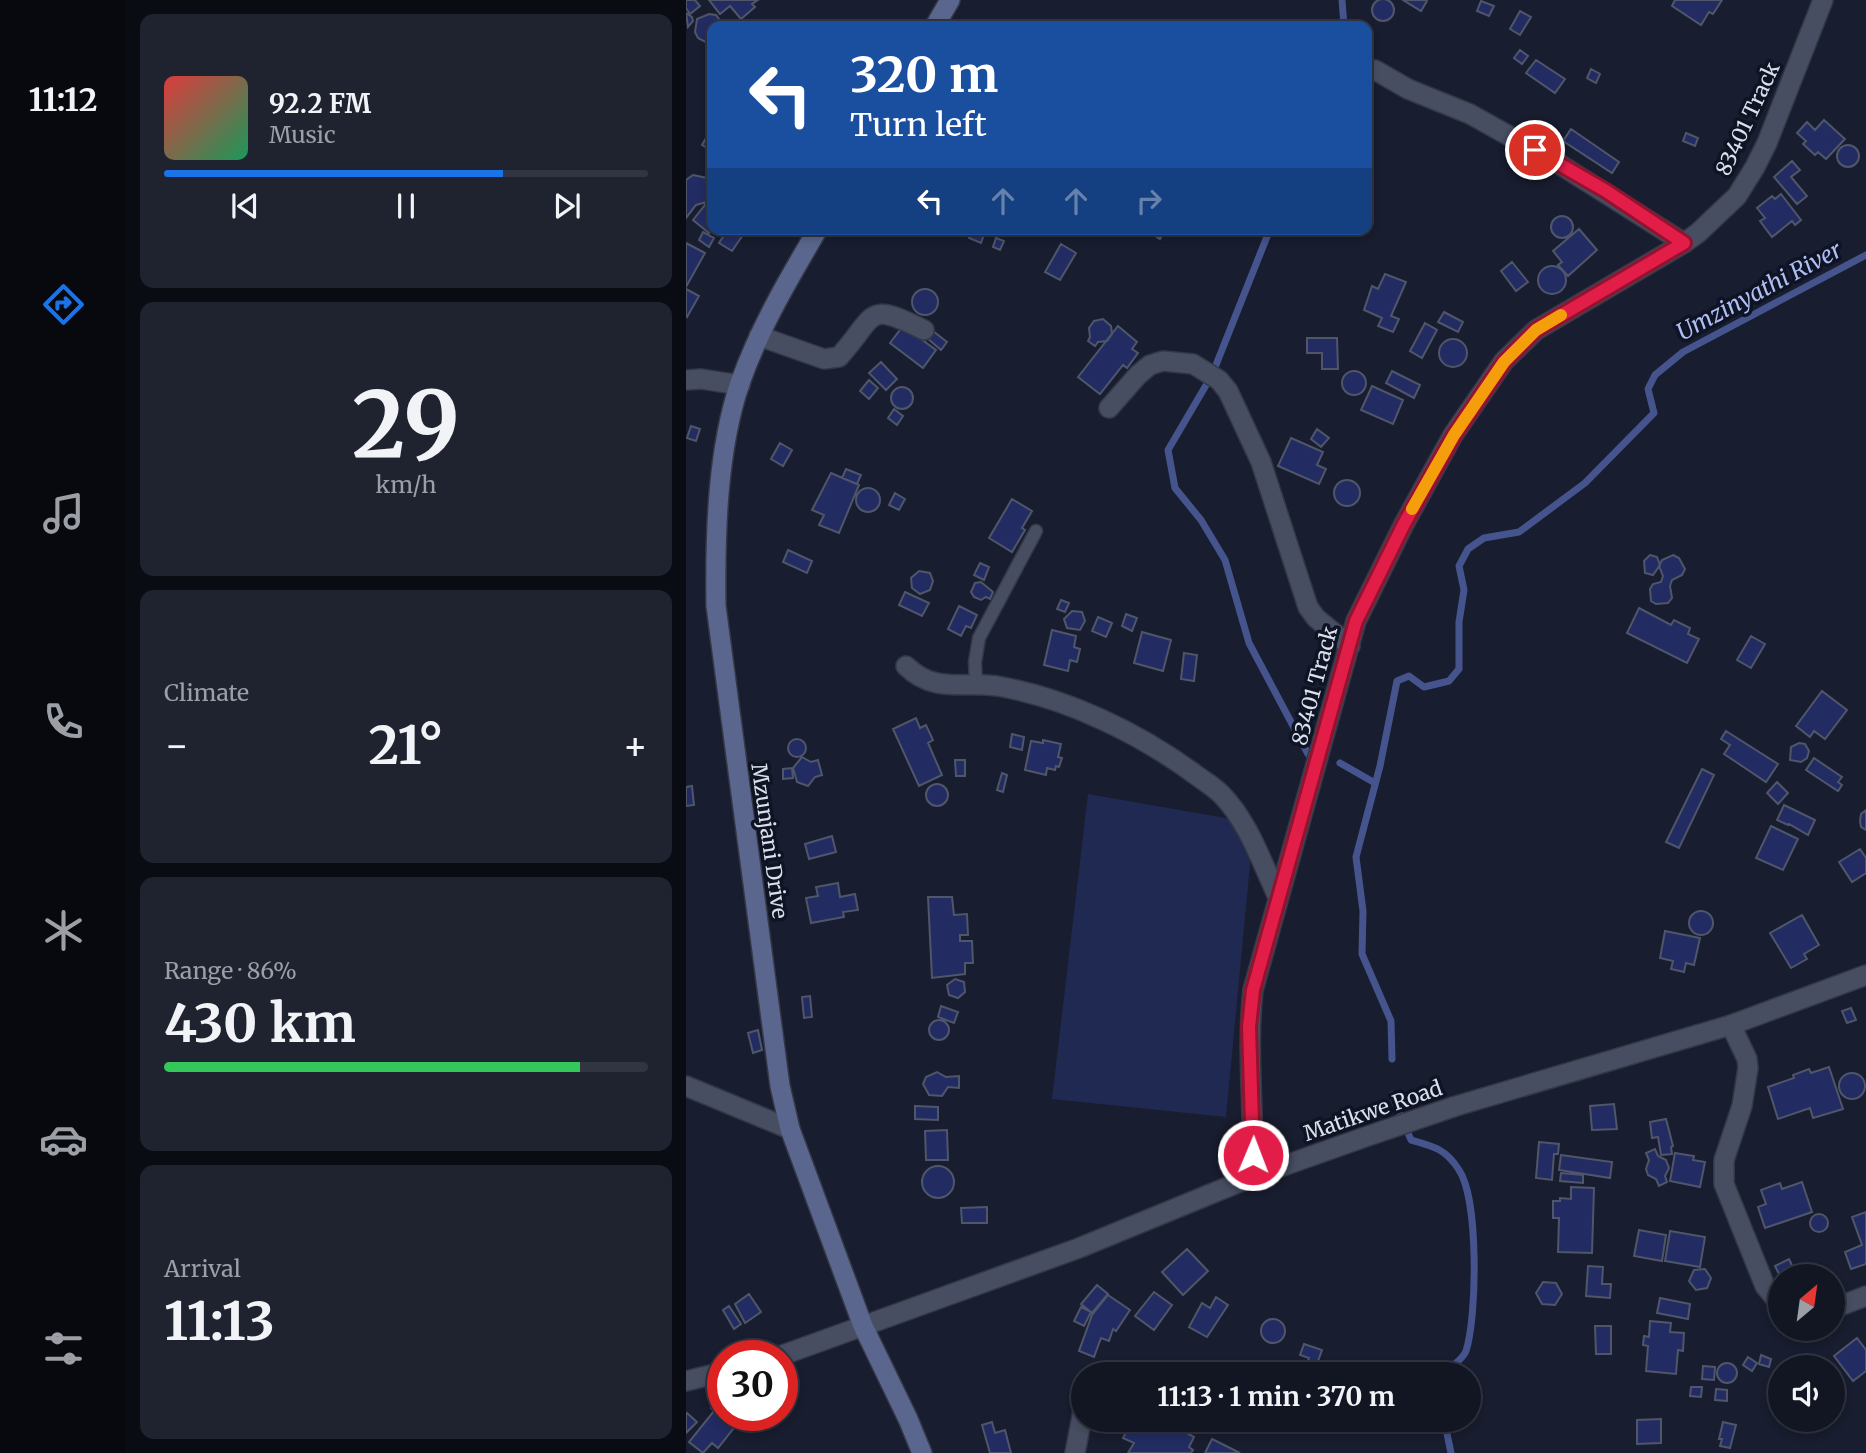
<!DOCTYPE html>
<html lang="en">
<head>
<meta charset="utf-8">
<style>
	body { margin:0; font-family:Merriweather,serif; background:#1f2330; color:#f1f3f6; height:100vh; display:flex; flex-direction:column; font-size:26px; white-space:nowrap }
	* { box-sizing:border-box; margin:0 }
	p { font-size:23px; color:#9c9fa6 }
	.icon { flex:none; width:38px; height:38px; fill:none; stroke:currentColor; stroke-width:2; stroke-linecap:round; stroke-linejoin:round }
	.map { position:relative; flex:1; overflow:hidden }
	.panel { display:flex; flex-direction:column; gap:14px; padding:14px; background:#0a0c13; width:560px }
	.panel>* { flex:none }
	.hud { position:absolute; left:21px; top:21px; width:665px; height:214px; border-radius:14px; box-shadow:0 4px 10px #0003,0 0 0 2px #313541; background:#1a4fa0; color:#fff; overflow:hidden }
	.needle { width:46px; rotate:29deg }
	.buttons { position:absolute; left:1082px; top:1264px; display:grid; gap:14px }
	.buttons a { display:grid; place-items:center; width:77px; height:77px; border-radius:50%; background:#121623; box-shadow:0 4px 10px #0003,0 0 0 2px #313541; font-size:35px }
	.speed { position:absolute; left:21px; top:1340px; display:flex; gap:14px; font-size:35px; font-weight:700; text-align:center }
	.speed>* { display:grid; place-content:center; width:91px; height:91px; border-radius:50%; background:#121623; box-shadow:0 4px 10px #0003,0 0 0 2px #313541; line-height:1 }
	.speed .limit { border:10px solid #d22; background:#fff; color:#111 }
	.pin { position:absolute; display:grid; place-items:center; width:60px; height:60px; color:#fff; margin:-30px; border:4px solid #fff; border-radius:50%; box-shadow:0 2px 7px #0007 }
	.me { position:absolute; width:77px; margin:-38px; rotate:1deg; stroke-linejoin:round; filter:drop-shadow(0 0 5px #0008) }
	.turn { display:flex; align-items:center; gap:24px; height:147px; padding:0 28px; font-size:32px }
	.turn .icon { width:91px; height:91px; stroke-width:2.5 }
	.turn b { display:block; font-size:49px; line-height:60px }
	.lanes { display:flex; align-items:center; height:66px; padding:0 28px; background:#0003; justify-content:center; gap:35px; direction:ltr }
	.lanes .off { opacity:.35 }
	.big { font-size:52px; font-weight:700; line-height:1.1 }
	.panel .card { flex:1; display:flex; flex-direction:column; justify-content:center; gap:10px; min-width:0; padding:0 24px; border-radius:14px; background:#1f2330 }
	.panel .dial { align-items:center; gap:0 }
	.dial b { font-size:91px; line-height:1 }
	.song { display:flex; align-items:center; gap:21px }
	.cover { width:84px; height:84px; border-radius:10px; background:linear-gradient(135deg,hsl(0 70% 55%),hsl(150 70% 35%)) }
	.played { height:7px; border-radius:4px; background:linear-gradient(90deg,#1a73e8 70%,#313541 70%) }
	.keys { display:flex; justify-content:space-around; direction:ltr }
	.heat { display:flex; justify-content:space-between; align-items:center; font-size:38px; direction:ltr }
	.charge { height:10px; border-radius:5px; background:linear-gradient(90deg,#34c759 86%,#313541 0) }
	.trip { position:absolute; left:385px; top:1362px; width:410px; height:70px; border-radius:35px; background:#121623; box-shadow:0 4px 10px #0003,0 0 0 2px #313541; font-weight:700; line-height:70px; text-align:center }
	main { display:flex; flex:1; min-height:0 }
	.tab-bar { display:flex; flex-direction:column; width:126px; justify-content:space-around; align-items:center; background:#07090e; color:#9c9fa6 }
	.tab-bar .icon { width:49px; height:49px }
	.tab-bar .active { color:#1a73e8 }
	.tab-bar b { font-size:32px; color:#f1f3f6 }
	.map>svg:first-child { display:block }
	.green { fill:#202951 }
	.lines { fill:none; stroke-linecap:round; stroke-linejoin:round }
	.stream { stroke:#46548e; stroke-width:7 }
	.building { fill:#222c62; stroke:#4f566a; stroke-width:2 }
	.service-casing { stroke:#333746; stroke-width:15 }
	.minor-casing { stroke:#333746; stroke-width:22 }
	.tertiary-casing { stroke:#333746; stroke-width:22 }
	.secondary-casing { stroke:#333746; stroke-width:22 }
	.service { stroke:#474e62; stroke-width:12 }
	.minor { stroke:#474e62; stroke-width:19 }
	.tertiary { stroke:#474e62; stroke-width:19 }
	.secondary { stroke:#5a668d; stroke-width:19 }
	.route-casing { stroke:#92132f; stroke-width:18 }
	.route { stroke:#e11d48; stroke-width:12 }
	.slow { stroke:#f59e0b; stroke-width:12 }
	.labels { text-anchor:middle; stroke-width:7; stroke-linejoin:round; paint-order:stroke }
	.street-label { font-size:21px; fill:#dbe0ec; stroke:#0f1425 }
	.water-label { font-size:23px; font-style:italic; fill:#afbff3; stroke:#0f1425 }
</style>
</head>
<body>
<main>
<nav class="tab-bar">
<b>11:12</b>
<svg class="icon active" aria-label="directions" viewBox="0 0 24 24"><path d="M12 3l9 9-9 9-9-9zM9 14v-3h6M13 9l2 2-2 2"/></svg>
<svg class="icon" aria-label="music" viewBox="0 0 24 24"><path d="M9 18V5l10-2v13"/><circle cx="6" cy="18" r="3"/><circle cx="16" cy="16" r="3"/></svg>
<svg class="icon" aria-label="phone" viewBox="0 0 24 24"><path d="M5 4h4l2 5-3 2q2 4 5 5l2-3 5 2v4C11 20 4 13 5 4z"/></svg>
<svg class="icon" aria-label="climate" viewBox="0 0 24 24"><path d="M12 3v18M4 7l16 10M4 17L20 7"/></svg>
<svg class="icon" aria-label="car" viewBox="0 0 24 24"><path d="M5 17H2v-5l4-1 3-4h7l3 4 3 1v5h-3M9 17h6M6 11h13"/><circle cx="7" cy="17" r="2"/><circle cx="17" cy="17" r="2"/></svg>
<svg class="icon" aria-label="filters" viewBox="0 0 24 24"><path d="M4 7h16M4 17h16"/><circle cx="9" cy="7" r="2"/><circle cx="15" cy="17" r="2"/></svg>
</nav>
<section class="panel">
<div class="card">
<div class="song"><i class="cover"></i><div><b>92.2 FM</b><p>Music</p></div></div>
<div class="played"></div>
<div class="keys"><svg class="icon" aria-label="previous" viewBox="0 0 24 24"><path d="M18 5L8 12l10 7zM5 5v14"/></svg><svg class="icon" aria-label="pause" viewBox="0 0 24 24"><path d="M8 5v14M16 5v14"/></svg><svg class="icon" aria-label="next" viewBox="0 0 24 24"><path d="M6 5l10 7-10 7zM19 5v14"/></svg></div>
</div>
<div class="card dial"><b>29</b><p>km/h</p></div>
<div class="card"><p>Climate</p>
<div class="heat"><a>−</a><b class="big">21°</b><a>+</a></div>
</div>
<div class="card"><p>Range · 86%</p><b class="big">430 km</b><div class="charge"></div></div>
<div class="card"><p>Arrival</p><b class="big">11:13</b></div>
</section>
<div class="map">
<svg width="1180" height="1453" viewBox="0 0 1180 1453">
	<rect width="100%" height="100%" fill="#181d2f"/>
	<path class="green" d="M402 794 568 823 540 1117 366 1099Z"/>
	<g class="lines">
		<path class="stream" d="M656 0 658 26
			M584 229 526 375 482 450 489 488 515 520 539 560 563 643 622 754
			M654 763 689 783
			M706 1059 705 1021 676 954 677 911 670 857 694 766 711 681 723 676 738 687 763 681 773 669V622L778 590 773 566 782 549 798 538 833 532 899 483 968 413 962 389 969 375 997 352 1180 255
			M706 1095 725 1140C747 1146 760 1149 773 1170 793 1200 791 1317 780 1351 777 1360 764 1366 759 1374
			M758 1419 765 1453"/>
	</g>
	<path class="building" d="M686 10a11 11 0 1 1 22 0a11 11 0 1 1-22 0Z
		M0 0H9L14 6 4 14 0 8Z
		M23 0H72L66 4 69 7 55 19 44 6 34 14Z
		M717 0H740L741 1 735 11Z
		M989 0H1036L1027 14 1023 12 1015 25 986 6Z
		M795 1 808 6 803 16 791 11Z
		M834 11 845 17 834 35 824 29Z
		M0 13 6 17 7 21 2 27Z
		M23 14 30 15 38 26H26V43L23 44 12 38 9 32 11 19Z
		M834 50 842 56 836 64 828 58Z
		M850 60 879 79 869 93 840 73Z
		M905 69 914 74 910 83 901 78Z
		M1138 120 1159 139 1140 159 1132 152 1129 155 1117 144 1120 141 1111 133 1121 122 1129 130Z
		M26 128V151L16 145Z
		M885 129 933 162 926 173 877 141Z
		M1000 133 1012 138 1009 146 997 141Z
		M1151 156a11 11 0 1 1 22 0a11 11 0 1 1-22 0Z
		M1106 161 1114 170 1105 177 1121 196 1111 204 1088 177Z
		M7 175 21 178 25 183 26 191 21 202 10 205 0 218V180Z
		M1095 194 1115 220 1109 225 1106 221 1086 237 1074 221 1079 218 1071 208 1086 196 1089 199Z
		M26 196V228L23 233 7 220Z
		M865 227a11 11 0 1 1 22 0a11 11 0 1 1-22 0Z
		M42 229H55L59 232 46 251 33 243Z
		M287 229H300L295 243 283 238Z
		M458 229H479L474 239Z
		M893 229 911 250 882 276 872 265 876 262 867 251Z
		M17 232 28 238 23 247 13 240Z
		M310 238 318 241 314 250 307 247Z
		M0 243 19 253 0 287Z
		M375 244 390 253 374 280 359 272Z
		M826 262 842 282 830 291 815 271Z
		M852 280a14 14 0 1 1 28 0a14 14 0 1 1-28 0Z
		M699 274 720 282 705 316 713 319 707 332 692 326 696 318 678 310 686 286 692 289Z
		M226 302a13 13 0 1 1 26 0a13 13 0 1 1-26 0Z
		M0 289 13 296 1 317 0 316Z
		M758 312 777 322 772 332 752 322Z
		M417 319 425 326 426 334 421 341 412 342 409 346 402 341 404 337 403 328 408 321Z
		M739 323 751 330 736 358 724 351Z
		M217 326 250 350 237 368 204 343Z
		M432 326 451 342 446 349 452 353 441 368 437 365 414 394 392 377Z
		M247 331 261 342 255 350 241 338Z
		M621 338H651L652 369H636V353H621Z
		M753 353a14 14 0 1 1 28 0a14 14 0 1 1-28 0Z
		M195 362 211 379 200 390 183 373Z
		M706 371 734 385 728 398 700 383Z
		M656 383a12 12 0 1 1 24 0a12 12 0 1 1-24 0Z
		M183 380 192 388 183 399 174 391Z
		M686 386 717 400 707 424 675 410Z
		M205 398a11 11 0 1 1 22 0a11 11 0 1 1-22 0Z
		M208 409 217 416 211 425 202 418Z
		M5 426 14 429 10 441 1 438Z
		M631 429 643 438 635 447 625 439Z
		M605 438 637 452 631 465 640 469 633 484 592 466Z
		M94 443 106 450 97 466 85 459Z
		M160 469 175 475 171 484 156 478Z
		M145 473 173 485 153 533 133 525 138 515 126 510Z
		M648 493a13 13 0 1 1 26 0a13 13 0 1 1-26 0Z
		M170 500a12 12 0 1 1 24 0a12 12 0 1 1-24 0Z
		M209 493 219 499 213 510 203 505Z
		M326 499 346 511 336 528 339 530 326 552 303 538Z
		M102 550 126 561 121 573 97 562Z
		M964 555 971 557 974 565 967 575 959 573 958 561Z
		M987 555 993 558 999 569 996 575 986 580 984 586 986 598 982 603 970 604 965 601 964 589 967 584 975 582 977 576 973 566 976 560Z
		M294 563 303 567 298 580 288 575Z
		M233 571 244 573 247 581 244 590 234 594 226 588 225 578Z
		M295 582 307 592 304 599 300 597 295 600 288 597 285 592 289 583Z
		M219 592 243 603 236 616 213 605Z
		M375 600 383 603 379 612 371 609Z
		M273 606 291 615 285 628 280 626 275 636 262 629Z
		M953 608 985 625 988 620 1004 628 1002 634 1013 639 1001 663 941 633Z
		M386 611 396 612 399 621 394 630 381 628 378 619Z
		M440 614 451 618 446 631 436 626Z
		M412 617 426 623 420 637 406 631Z
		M366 630 390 636 388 647 394 649 391 662 384 660 382 671 358 665Z
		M456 632 485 640 477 671 448 663Z
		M1065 636 1079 644 1065 668 1051 660Z
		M498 653 511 655 508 681 495 679Z
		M1136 691 1161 710 1139 739 1128 731 1124 737 1110 726Z
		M230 718 234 728 240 725 247 740 242 743 256 775 233 786 207 729Z
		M1040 731 1092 764 1080 782 1038 754 1044 745 1035 739Z
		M326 734 338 737 336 750 324 747Z
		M102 748a9 9 0 1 1 18 0a9 9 0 1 1-18 0Z
		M357 740 375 744 372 757 376 758 373 767 370 766 369 770 361 768 360 775 339 770 345 741 357 743Z
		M1113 743 1119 744 1123 751 1121 758 1115 762 1104 760 1105 747Z
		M116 757 125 762 132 760 136 775 129 777 122 786 111 782 107 768Z
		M1128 758 1156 777 1152 782 1156 785 1152 791 1120 770Z
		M269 760H279V776H270Z
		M106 768 107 778 97 779V769Z
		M1016 769 1028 775 993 848 980 842Z
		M316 773 321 775 317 792 311 790Z
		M1091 782 1102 793 1092 804 1081 793Z
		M240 795a11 11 0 1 1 22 0a11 11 0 1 1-22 0Z
		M6 786 8 805 0 806V787Z
		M1098 805 1129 820 1122 835 1103 824 1102 825 1091 820Z
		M1180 810V830L1175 827 1174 821 1175 814Z
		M1085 826 1112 839 1097 870 1070 858Z
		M146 836 150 852 123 859 119 844Z
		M1174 849 1180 858V873L1166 882 1153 862Z
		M152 883 154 897 169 894 172 910 157 912 158 917 125 923 120 898 132 896 130 887Z
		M242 897H266L268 915 281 914 282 935H274V941H286L287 963H279V974L246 978Z
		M1003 923a12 12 0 1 1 24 0a12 12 0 1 1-24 0Z
		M1116 915 1133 945 1118 954 1121 959 1105 968 1084 933Z
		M979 931 1014 938 1008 965 1000 963 998 972 985 969 987 961 974 958Z
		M269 979 278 982 279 992 272 998 263 995 261 985Z
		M124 996 126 1017 118 1018 116 997Z
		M255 1006 272 1012 268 1023 252 1017Z
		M1165 1008 1170 1020 1161 1023 1156 1011Z
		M243 1030a10 10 0 1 1 20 0a10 10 0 1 1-20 0Z
		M72 1030 76 1050 67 1053 62 1033Z
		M1143 1067 1157 1109 1127 1118 1124 1108 1092 1119 1082 1087 1108 1078 1107 1075 1123 1069 1125 1073Z
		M251 1072 260 1077 273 1076V1088L262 1087 256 1096 243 1095 237 1084 240 1077Z
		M1153 1086a13 13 0 1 1 26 0a13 13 0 1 1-26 0Z
		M928 1104 931 1129 906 1130 904 1106Z
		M229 1106 252 1107V1120L229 1119Z
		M980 1119 987 1146 985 1147 986 1154 975 1155 972 1137 966 1138 964 1122Z
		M261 1130 262 1160H240L239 1131Z
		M853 1142 873 1144 872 1154H868L866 1180 850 1178Z
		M969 1149 972 1156 980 1160 983 1168 979 1176 981 1182 973 1186 970 1179 962 1175 960 1169 963 1160 960 1153Z
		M989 1153 1008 1156 1007 1160 1019 1162 1014 1187 984 1181Z
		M875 1155 926 1162 924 1178 873 1170Z
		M236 1182a16 16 0 1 1 32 0a16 16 0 1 1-32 0Z
		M875 1173 897 1175V1183L874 1181Z
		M1116 1182 1126 1212 1079 1228 1072 1207 1080 1204 1075 1190 1094 1183 1096 1189Z
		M885 1187 908 1188 906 1253 872 1252 873 1218H867V1201H874V1198L885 1199Z
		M301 1207V1223H276L275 1208Z
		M1180 1212V1264L1165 1269 1159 1252 1176 1245 1166 1217Z
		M1124 1223a9 9 0 1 1 18 0a9 9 0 1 1-18 0Z
		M953 1230 980 1235 976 1261 948 1256Z
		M984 1231 1019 1237 1014 1267 979 1261Z
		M501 1249 522 1271 497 1295 476 1272Z
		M1103 1259 1111 1276H1094L1089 1266Z
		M902 1266 917 1267 916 1284H925L924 1298 900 1296Z
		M1019 1269 1025 1278 1021 1288 1010 1290 1003 1281 1008 1270Z
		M857 1282 870 1283 876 1294 869 1305 856 1304 850 1293Z
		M411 1285 422 1294 406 1313 395 1304Z
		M468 1292 486 1305 468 1330 449 1316Z
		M63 1294 75 1312 59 1323 49 1304Z
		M422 1295 444 1310 430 1331 427 1329 423 1341 415 1338 408 1357 393 1351 406 1315Z
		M530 1297 542 1305 521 1337 503 1327 516 1303 524 1308Z
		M974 1298 1004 1304 1002 1319 971 1313Z
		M43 1306 55 1324 48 1329 37 1310Z
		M395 1307 405 1312 398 1326 388 1321Z
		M575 1331a12 12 0 1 1 24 0a12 12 0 1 1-24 0Z
		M964 1321 985 1323 984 1332 998 1333 997 1351 992 1350 990 1374 960 1371 962 1346 957 1345 958 1336 963 1337Z
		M909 1326H925V1354H910Z
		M1171 1338 1180 1350V1371L1167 1381 1148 1356Z
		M618 1344 636 1350 629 1369 620 1366 623 1358 614 1355Z
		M1075 1355 1085 1359 1083 1367 1073 1364Z
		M1062 1357 1071 1363 1066 1371 1057 1365Z
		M1031 1373a10 10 0 1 1 20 0a10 10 0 1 1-20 0Z
		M1017 1366 1029 1367 1028 1380 1016 1379Z
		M1005 1387H1016L1015 1397 1004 1396Z
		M1030 1389 1041 1390V1401L1029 1400Z
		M33 1398 37 1401V1416H51L55 1419 32 1448 26 1443 17 1453 3 1442 28 1411 25 1408Z
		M1 1413 11 1422 0 1433V1414Z
		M447 1419H492L488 1426 508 1437 503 1447 507 1450 505 1453H442L448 1443 437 1438Z
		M975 1419V1443L951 1444V1420Z
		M306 1422 309 1433 319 1430 325 1453H304L296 1425Z
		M1037 1422 1050 1425 1044 1448 1034 1446 1036 1439H1033Z
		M526 1439 554 1453H519Z"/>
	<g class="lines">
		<defs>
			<path id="service" d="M290 684 289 662 293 638 350 531"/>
			<path id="minor" d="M689 70 722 89 784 114 870 162 998 243
				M73 336 138 359 153 357C191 315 179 300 238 330
				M0 380 15 379 54 385
				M423 408 452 375 464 365 477 361 507 364 533 380 542 391 575 462 622 607 630 618 664 646
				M220 666C249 694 276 681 311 686 381 698 453 733 510 775 518 781 528 787 535 794 562 821 576 863 592 897
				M1045 1025 1061 1059 1062 1068 1056 1106 1038 1160V1184L1079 1286 1094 1304
				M0 1086 104 1129
				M566 1177C569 1115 560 1052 567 990L670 621 718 524 767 435 818 361 850 330 998 243 1012 233 1051 196 1069 167 1081 143 1137 0
				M1146 1309 1180 1296
				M94 1356 177 1326
				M0 1381 37 1372
				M389 1453 397 1411"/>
			<path id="tertiary" d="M177 1326 393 1248 566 1177 682 1136 770 1106 1045 1025 1180 975"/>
			<path id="secondary" d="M249 26 264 0
				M132 229C103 278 73 329 54 383 31 450 29 536 30 606L94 1086 104 1129 177 1326 222 1419 236 1453"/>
		</defs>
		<use href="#service" class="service-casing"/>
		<use href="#minor" class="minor-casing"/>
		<use href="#tertiary" class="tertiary-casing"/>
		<use href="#secondary" class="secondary-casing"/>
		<use href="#service" class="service"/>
		<use href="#minor" class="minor"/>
		<use href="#tertiary" class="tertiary"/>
		<use href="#secondary" class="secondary"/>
	</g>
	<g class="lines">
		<defs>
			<path id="route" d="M567 1155 563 1027 567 990 670 621 718 524 768 435 818 362 850 330 998 243 920 191 849 150"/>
		</defs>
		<use href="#route" class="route-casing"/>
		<use href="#route" class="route"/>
		<path class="slow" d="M726 509 768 435 818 362 850 330 875 315"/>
	</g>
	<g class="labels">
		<g class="street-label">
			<text transform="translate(1062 119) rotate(-65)" y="7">83401 Track</text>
			<text transform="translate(629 686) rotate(-75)" y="7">83401 Track</text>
			<text transform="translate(83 841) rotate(82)" y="7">Mzunjani Drive</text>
			<text transform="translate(687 1111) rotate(-19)" y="7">Matikwe Road</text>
		</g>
		<g class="water-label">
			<text transform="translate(1073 291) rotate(-28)" y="8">Umzinyathi River</text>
		</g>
	</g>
</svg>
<div class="buttons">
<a><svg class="needle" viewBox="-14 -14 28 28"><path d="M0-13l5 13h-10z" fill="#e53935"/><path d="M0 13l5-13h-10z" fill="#9c9fa6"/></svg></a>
<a><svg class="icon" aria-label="sound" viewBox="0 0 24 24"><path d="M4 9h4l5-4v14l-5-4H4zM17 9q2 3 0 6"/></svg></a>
</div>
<div class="speed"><div class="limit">30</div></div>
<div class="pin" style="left:849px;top:150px;background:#d93025"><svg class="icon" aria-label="arrive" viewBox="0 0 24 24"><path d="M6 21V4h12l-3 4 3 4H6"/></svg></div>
<svg class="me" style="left:567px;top:1155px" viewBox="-20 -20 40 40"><circle r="17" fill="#e11d48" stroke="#fff" stroke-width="3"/><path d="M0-11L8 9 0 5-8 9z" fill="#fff"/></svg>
<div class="trip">11:13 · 1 min · 370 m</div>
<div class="hud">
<div class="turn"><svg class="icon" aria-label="left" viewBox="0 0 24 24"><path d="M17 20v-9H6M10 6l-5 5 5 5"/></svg><div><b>320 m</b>Turn left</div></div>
<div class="lanes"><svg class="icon" aria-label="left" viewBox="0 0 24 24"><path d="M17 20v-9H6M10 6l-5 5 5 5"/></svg><svg class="icon off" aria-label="ahead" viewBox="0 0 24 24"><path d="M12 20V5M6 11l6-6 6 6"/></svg><svg class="icon off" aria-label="ahead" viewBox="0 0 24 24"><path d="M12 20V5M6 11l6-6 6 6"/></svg><svg class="icon off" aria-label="right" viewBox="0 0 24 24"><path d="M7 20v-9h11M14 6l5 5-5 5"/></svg></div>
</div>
</div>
</main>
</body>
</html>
